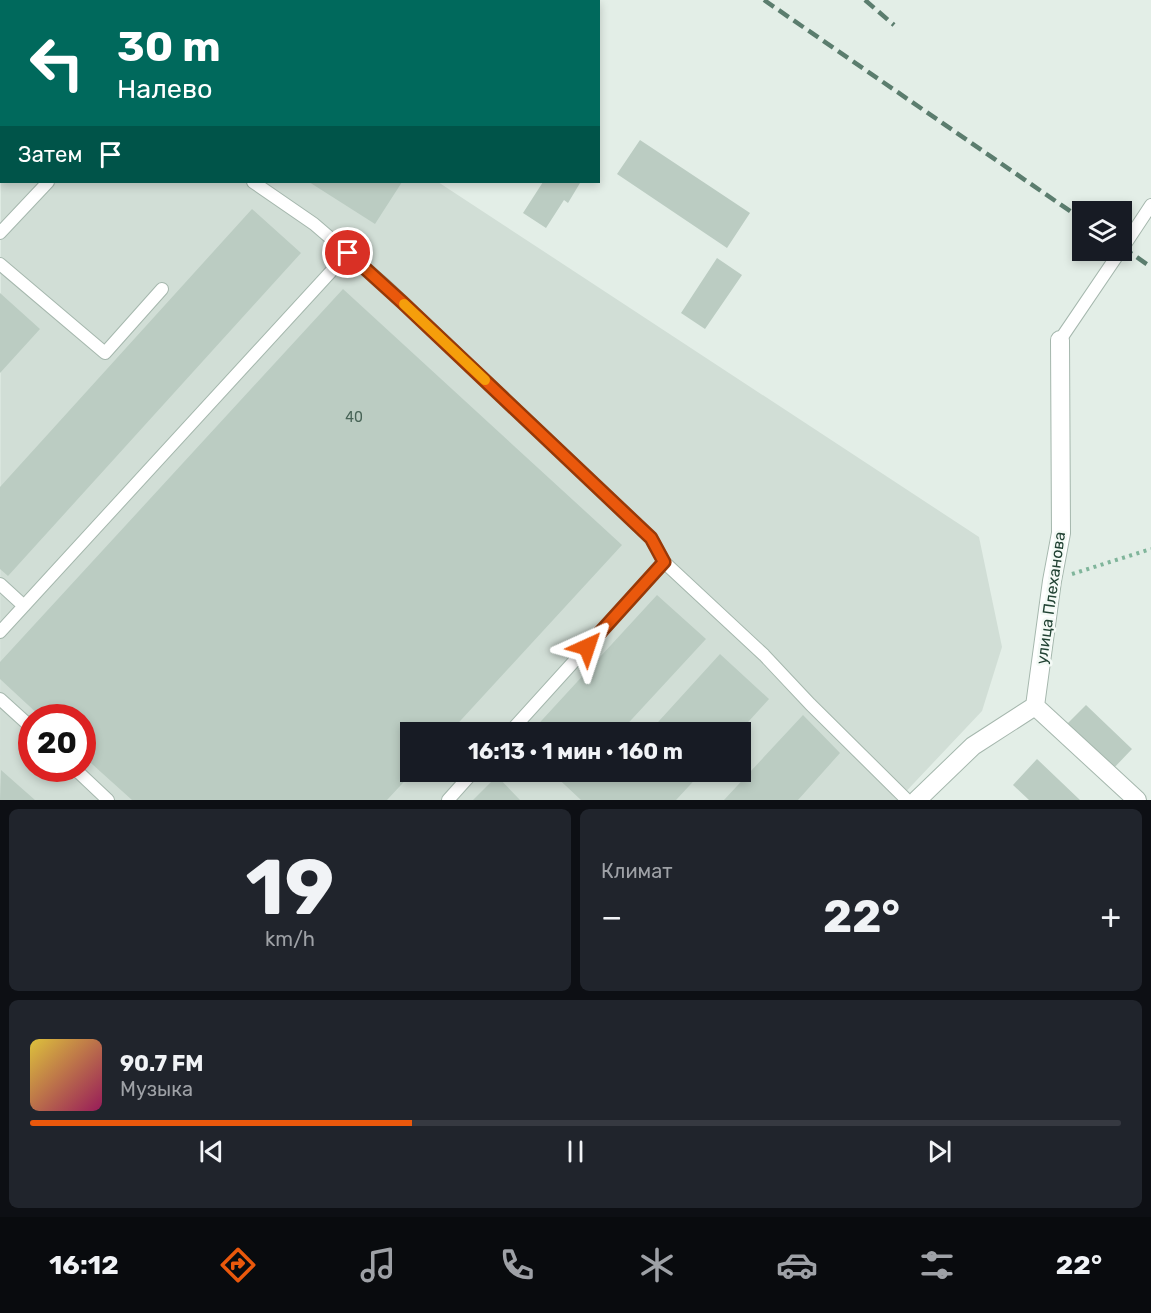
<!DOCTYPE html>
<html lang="ru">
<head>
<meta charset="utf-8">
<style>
	body { margin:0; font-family:Rubik,sans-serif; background:#20242c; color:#f1f3f6; height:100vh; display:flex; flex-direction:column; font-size:22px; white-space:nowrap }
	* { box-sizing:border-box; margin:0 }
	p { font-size:20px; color:#9ea1a6 }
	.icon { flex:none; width:33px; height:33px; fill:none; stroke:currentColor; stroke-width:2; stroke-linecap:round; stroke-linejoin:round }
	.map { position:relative; height:800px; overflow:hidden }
	.side { display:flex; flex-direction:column; gap:9px; padding:9px; background:#0d0f14; flex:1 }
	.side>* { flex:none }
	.hud { position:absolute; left:0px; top:0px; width:600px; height:183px; box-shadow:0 3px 9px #0003; background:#00695c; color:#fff; overflow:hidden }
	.tools { position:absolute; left:1072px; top:201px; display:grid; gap:12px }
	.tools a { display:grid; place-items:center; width:60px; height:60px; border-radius:0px; background:#171b24; box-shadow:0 3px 9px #0003; font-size:30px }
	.speed { position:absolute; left:18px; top:704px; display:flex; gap:12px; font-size:30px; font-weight:700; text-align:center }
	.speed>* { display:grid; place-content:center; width:78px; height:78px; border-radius:50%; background:#171b24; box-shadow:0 3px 9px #0003; line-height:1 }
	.speed .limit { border:9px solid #d22; background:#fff; color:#111 }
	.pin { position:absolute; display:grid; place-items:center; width:51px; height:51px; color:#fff; margin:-26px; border:3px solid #fff; border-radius:50%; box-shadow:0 2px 6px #0007 }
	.me { position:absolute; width:66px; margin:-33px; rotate:42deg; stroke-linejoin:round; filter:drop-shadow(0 0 4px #0008) }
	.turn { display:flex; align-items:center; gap:21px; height:126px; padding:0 18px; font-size:27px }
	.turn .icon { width:78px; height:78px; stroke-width:2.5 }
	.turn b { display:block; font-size:42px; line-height:51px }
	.then { display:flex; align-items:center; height:57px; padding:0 18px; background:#0003; gap:12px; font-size:22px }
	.big { font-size:45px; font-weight:700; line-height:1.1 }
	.side .widget { flex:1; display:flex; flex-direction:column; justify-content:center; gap:9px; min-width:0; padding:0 21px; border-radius:9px; background:#20242c }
	.side .dial { align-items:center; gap:0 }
	.dial b { font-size:78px; line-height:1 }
	.song { display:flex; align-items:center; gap:18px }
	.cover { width:72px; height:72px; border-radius:9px; background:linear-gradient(135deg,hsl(50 70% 55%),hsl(330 70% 35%)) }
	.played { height:6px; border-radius:3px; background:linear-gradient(90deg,#ea580c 35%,#363941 35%) }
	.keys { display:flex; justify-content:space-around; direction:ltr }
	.heat { display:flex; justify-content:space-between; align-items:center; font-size:33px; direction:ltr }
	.side .tiles { flex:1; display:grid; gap:9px; grid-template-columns:1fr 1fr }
	.widget:last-child { grid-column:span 2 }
	.trip { position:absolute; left:400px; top:722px; width:351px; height:60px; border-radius:0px; background:#171b24; box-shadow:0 3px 9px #0003; font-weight:700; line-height:60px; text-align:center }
	.menu { display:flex; height:96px; justify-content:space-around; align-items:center; background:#090b0e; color:#9ea1a6 }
	.menu .icon { width:42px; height:42px }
	.menu .current { color:#ea580c }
	.menu b { font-size:27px; color:#f1f3f6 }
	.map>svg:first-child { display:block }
	.built { fill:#d1ded6; fill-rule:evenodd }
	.building { fill:#bbccc2 }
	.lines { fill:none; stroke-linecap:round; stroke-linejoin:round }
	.lane-casing { stroke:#a5b7ad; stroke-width:14 }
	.street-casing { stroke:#a5b7ad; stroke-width:20 }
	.path { stroke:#80b59b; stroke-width:4; stroke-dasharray:3 4.5; stroke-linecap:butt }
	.lane { stroke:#fff; stroke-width:12 }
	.street { stroke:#fff; stroke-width:18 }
	.rail { stroke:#5b7d6e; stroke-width:4.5; stroke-dasharray:12 6; stroke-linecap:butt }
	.route-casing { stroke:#983908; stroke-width:15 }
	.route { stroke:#ea580c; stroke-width:10 }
	.slow { stroke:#f59e0b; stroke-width:10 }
	.labels { text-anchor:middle; stroke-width:5; stroke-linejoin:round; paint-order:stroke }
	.number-label { font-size:14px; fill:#486457 }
	.street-label { font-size:16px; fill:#214233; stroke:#f4faf6 }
</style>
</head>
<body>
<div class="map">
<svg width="1151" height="800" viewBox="0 0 1151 800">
	<rect width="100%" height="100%" fill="#e3eee7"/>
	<path class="built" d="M1 16 2 182H438L979 537 1002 647 982 711 898 800H0ZM32 717H82V768H32ZM411 732H741V771H411Z"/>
	<path class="building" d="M640 140 750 213 727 248 617 174Z
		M309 182H402L375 224Z
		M543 182H577L580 183 568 203 564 200 546 228 523 213Z
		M252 209 301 253 8 576 0 569V487Z
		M717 258 742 275 705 329 681 313Z
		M343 289 622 545 450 732H411V771H414L387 800H132L82 755V717H41L0 679V662Z
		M0 293 40 329 0 373Z
		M657 595 706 639 620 732H531Z
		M720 654 769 699 739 732H649Z
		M1086 705 1132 749 1112 770 1065 726Z
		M803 715 840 753 798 800H724Z
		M1037 759 1080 800H1029L1013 785Z
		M1 770 35 800H0Z
		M550 771H703L676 800H581Z
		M497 776 520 800H473Z"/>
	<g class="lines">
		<defs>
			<path id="lane" d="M253 182 314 224 386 286 651 538 664 562 764 655 810 704 907 800
				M0 233 48 182
				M1122 249 1151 205
				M0 264 105 353 162 289
				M1060 340 1121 250
				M0 584 24 606
				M0 632 348 253
				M0 699 32 728
				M510 732 664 562
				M74 768 108 800
				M448 800 474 771"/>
			<path id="street" d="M1035 706 1137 800
				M917 800 973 746 1035 706 1052 581 1061 533 1060 340"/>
		</defs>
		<use href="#lane" class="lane-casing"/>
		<use href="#street" class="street-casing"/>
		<path class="path" d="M1072 574 1151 549"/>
		<use href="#lane" class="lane"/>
		<use href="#street" class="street"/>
		<path class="rail" d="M764 0 1083 220
			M865 0 894 25
			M1122 247 1151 267"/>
	</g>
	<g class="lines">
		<defs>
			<path id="route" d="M348 253 402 302 651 538 664 562 587 647"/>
		</defs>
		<use href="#route" class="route-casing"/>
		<use href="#route" class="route"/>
		<path class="slow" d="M404 304 485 380"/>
	</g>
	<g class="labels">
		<g class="number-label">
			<text x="354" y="422">40</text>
		</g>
		<g class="street-label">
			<text transform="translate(1050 598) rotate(-82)" y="6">улица Плеханова</text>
		</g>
	</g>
</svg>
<div class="tools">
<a><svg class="icon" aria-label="layers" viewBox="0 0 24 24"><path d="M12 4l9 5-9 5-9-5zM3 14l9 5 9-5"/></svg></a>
</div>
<div class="speed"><div class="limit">20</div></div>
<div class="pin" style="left:348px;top:253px;background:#d93025"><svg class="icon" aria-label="arrive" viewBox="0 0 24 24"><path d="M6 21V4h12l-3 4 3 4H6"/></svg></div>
<svg class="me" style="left:587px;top:647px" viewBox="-20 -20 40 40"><path d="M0-17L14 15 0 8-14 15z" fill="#ea580c" stroke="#fff" stroke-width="4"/></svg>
<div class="trip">16:13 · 1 мин · 160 m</div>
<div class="hud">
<div class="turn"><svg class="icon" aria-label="left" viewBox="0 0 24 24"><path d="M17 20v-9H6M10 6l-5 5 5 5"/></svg><div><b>30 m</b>Налево</div></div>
<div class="then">Затем<svg class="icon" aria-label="arrive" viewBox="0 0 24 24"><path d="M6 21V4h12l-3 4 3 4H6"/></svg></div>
</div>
</div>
<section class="side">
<div class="tiles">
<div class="widget dial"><b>19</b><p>km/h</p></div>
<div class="widget"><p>Климат</p>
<div class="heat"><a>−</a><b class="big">22°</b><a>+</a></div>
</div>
<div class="widget">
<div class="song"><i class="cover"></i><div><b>90.7 FM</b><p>Музыка</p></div></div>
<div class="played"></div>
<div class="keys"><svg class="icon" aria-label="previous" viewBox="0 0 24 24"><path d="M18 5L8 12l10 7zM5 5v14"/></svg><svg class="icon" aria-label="pause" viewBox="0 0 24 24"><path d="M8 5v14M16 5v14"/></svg><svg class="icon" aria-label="next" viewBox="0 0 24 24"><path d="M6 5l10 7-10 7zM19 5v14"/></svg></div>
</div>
</div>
</section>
<nav class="menu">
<b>16:12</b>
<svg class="icon current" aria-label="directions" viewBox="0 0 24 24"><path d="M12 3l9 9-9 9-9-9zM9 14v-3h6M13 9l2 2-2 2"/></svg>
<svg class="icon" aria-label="music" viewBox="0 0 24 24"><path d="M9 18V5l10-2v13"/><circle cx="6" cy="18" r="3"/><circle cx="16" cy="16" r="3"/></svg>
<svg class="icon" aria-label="phone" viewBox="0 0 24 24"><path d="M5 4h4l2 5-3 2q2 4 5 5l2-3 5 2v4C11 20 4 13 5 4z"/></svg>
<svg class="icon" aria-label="climate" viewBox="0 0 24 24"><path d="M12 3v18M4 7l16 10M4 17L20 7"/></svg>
<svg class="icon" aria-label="car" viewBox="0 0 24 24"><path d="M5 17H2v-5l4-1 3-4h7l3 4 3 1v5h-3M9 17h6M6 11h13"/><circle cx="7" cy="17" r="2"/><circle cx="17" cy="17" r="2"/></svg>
<svg class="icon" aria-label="filters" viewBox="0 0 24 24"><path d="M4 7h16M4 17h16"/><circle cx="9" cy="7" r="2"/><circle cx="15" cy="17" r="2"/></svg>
<b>22°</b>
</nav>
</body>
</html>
